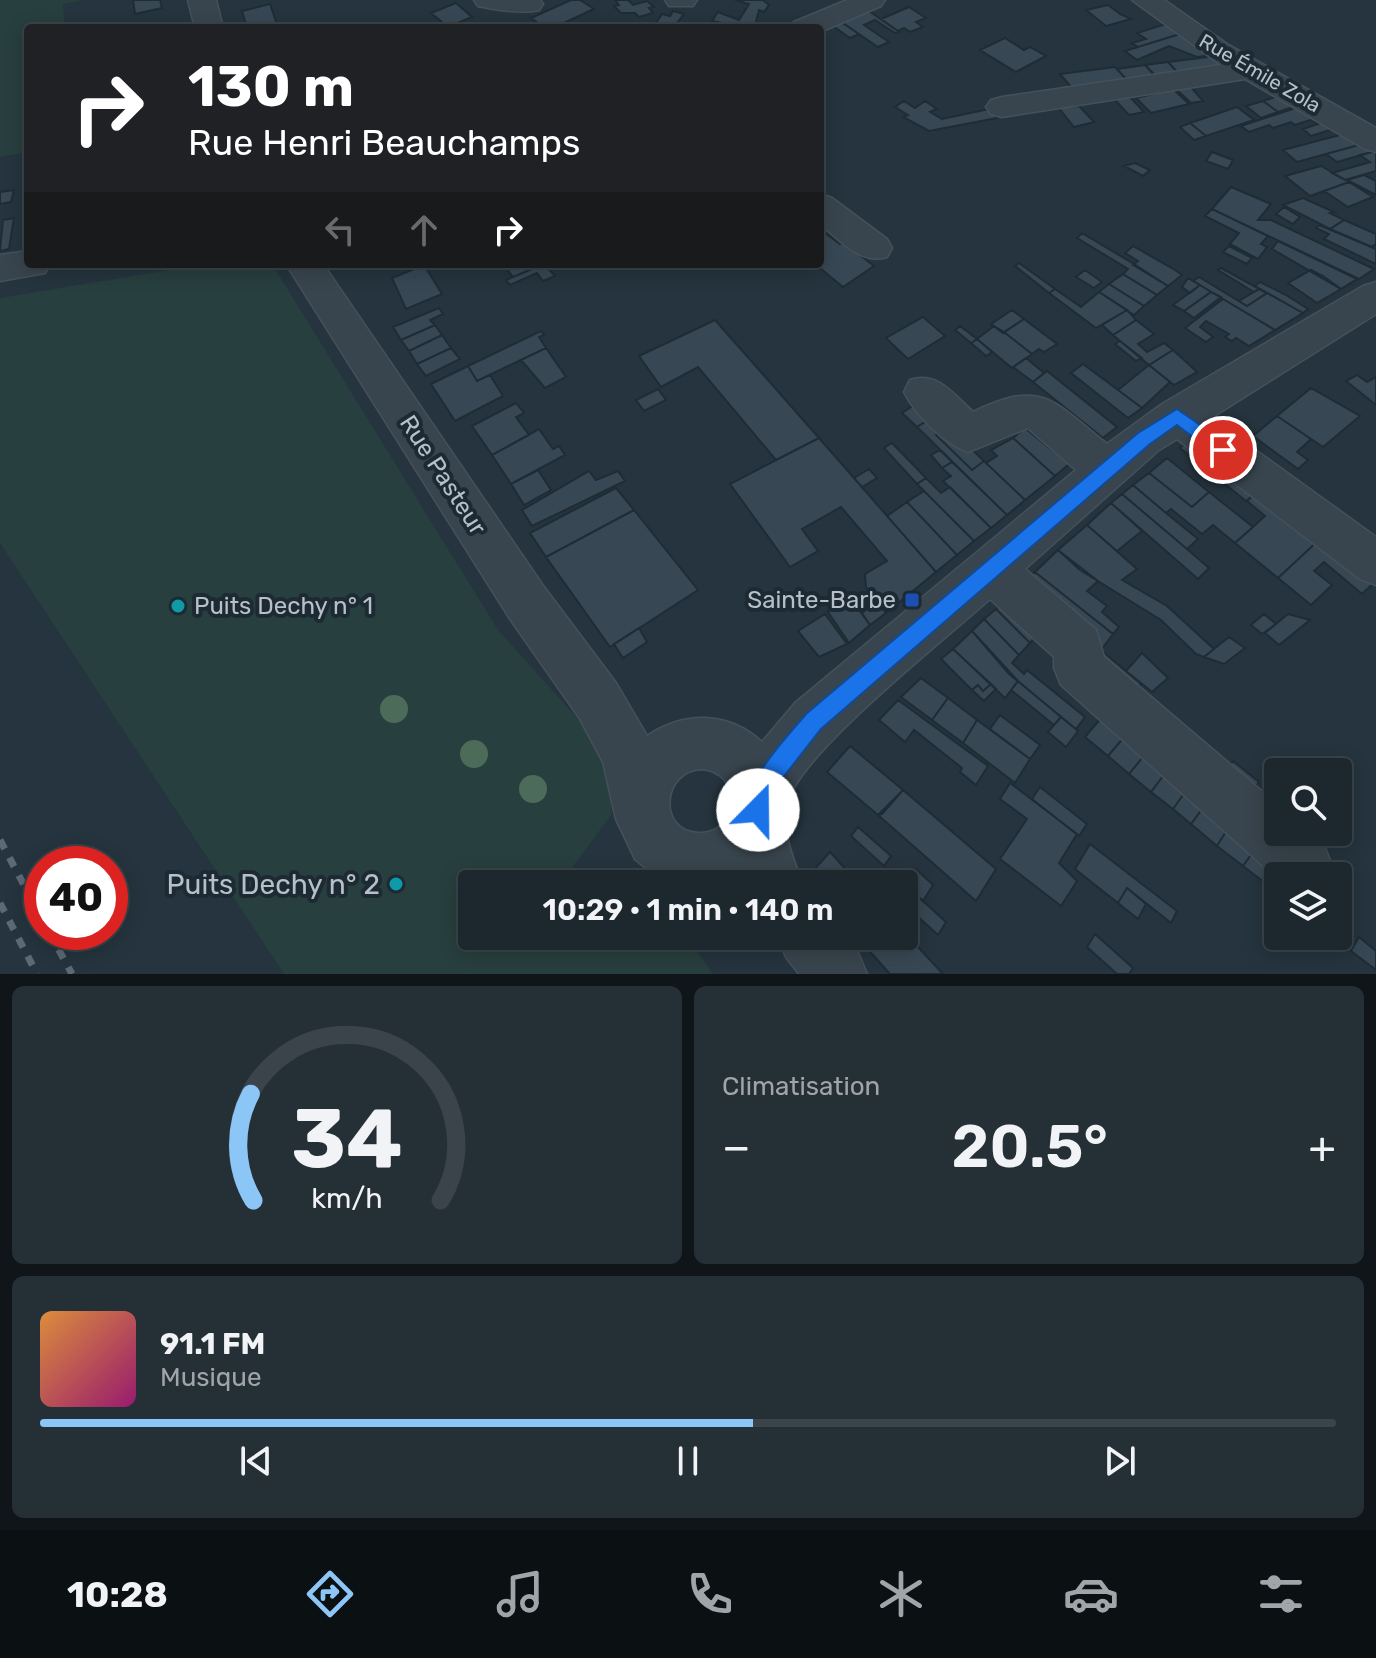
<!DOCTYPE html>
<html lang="fr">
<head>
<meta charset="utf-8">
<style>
	body { margin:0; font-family:Rubik,sans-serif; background:#252f36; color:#f1f3f6; height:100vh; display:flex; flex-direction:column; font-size:30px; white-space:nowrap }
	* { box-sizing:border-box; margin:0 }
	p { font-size:26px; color:#a0a5aa }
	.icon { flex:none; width:44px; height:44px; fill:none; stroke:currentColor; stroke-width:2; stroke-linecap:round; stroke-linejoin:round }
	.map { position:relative; height:974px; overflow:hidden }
	.side { display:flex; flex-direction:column; gap:12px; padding:12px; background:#0f1519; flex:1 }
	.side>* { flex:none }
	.guide { position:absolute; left:24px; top:24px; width:800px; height:244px; border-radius:8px; box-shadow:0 4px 20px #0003,0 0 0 2px #3a444a; background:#202124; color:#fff; overflow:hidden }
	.controls { position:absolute; left:1264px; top:758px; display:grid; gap:16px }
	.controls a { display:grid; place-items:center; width:88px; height:88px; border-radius:8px; background:#1c272e; box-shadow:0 4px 20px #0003,0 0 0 2px #3a444a; font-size:40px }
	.speed { position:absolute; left:24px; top:846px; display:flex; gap:16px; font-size:40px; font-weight:700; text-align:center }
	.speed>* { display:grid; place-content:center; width:104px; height:104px; border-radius:50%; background:#1c272e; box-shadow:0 4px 20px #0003,0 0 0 2px #3a444a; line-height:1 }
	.speed .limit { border:12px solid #d22; background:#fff; color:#111 }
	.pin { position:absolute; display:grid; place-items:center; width:68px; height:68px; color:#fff; margin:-34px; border:4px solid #fff; border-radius:50%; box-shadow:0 2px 8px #0007 }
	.me { position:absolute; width:88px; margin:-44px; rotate:22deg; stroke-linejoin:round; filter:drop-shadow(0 0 6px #0008) }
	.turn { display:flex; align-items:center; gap:28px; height:168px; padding:0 32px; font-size:36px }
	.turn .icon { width:104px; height:104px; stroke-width:2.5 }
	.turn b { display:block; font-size:56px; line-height:68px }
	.lanes { display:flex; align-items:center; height:76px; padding:0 32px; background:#0003; justify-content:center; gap:40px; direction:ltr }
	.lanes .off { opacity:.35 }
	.big { font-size:60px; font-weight:600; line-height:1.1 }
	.side .card { flex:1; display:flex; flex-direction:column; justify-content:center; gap:12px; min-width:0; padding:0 28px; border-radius:12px; background:#252f36 }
	.side .dial { align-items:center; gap:0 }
	.dial svg { height:208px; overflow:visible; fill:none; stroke:#3a444a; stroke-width:7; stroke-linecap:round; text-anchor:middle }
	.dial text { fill:#f1f3f6; stroke:none }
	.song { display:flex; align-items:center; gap:24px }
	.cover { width:96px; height:96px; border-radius:12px; background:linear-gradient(135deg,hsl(30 70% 55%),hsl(320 70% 35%)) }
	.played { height:8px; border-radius:4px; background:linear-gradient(90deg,#8cc6f7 55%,#3a444a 55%) }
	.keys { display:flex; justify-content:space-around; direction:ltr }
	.heat { display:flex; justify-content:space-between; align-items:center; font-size:44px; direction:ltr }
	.side .tiles { flex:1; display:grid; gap:12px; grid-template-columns:1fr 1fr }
	.card:last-child { grid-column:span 2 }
	.trip { position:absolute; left:458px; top:870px; width:460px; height:80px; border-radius:8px; background:#1c272e; box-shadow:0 4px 20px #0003,0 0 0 2px #3a444a; font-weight:600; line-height:80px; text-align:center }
	.tab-bar { display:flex; height:128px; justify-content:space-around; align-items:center; background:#0b1012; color:#a0a5aa }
	.tab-bar .icon { width:56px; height:56px }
	.tab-bar .selected { color:#8cc6f7 }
	.tab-bar b { font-size:36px; color:#f1f3f6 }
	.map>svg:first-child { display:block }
	.green { fill:#273f3e }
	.building { fill:#374854; stroke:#202c35; stroke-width:2 }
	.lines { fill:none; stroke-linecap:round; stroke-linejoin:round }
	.minor-casing { stroke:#45515a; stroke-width:3 }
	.minor { fill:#39454e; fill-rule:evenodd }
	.rail { stroke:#5b6a75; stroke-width:7; stroke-dasharray:10 10; stroke-linecap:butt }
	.tree { fill:#4c6c59 }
	.route { fill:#1a73e8; stroke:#114b97; stroke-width:2 }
	.transit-dot { fill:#1a4fb4; stroke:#1e2a33; stroke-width:3 }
	.culture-dot { fill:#0f9aa8; stroke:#1e2a33; stroke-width:3 }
	.labels { text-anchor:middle; stroke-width:8; stroke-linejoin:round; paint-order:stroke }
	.far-street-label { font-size:20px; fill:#b5c0c9; stroke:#1e2a33 }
	.street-label { font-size:24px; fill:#b5c0c9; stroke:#1e2a33 }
	.poi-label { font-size:24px; fill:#b5c0c9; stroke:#1e2a33; text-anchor:end }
	.near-poi-label { font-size:28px; fill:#b5c0c9; stroke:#1e2a33; text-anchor:end }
</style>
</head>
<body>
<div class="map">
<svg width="1376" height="974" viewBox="0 0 1376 974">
	<rect width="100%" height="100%" fill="#25343e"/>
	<path class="green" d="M0 0H83L63 4 65 28H28V152L0 157Z
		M205 264H272L498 630 605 749 612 814 565 877 577 884H472V936H675L693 946 713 974H284L0 543V298Z"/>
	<path class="building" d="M133 0H160L162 8 135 14Z
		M571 0H580L594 9 553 28H545L531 18Z
		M628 0 633 5 647 1 654 7 649 8 653 13 639 17 635 13H621L614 6 619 5 615 0Z
		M735 0H763L769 5 764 12 759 10 755 26 719 28 722 23 712 21 718 12 739 20 749 4Z
		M456 3 472 17 448 27 431 13Z
		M270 4 278 27 247 28 242 11Z
		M1108 5 1120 14 1131 19 1106 26 1086 10Z
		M909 7 926 18 916 22 923 27 910 32 904 28 898 31 881 19Z
		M673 11 684 14 677 23 704 28H666L656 23 662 14 670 16Z
		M869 11 899 32 895 33 875 20 864 25 889 42 878 47 840 21Z
		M841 22 859 34 850 38 833 26Z
		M1169 23 1183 33 1138 47 1132 43 1146 39 1137 33Z
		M1183 33 1214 55 1197 57 1169 46 1137 60 1125 51Z
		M1005 38 1024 50 1030 47 1046 56 1016 72 980 50Z
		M1216 56 1236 66 1184 79 1168 62Z
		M1168 62 1178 73 1161 83 1145 65Z
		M1145 65 1156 76 1127 80 1117 69Z
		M1115 67 1127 80 1071 87 1060 74Z
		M1190 86 1203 101 1191 103 1176 89Z
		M1173 89 1189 104 1151 113 1136 98Z
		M1288 93 1304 103 1278 112 1263 101Z
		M1129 96 1144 112 1129 115 1115 100Z
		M904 101 915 108 925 101 937 109 930 112 942 119 989 109 997 118 929 131 903 117 908 115 895 107Z
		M1263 101 1278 112 1261 118 1246 106Z
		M1308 104 1326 115 1295 125 1291 122 1273 128 1269 125 1249 132 1241 126Z
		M1079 106 1094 122 1074 127 1058 107Z
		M1237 107 1254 120 1206 136 1190 123Z
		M1326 115 1343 126 1311 136 1303 129 1318 124 1311 120Z
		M1190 123 1206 136 1194 140 1180 127Z
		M1351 132 1366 143 1297 162 1283 150Z
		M1366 143 1376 151 1337 162 1326 154Z
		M1376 151V171L1345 180 1332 173 1370 162 1360 155Z
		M1212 152 1233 160 1228 169 1206 161Z
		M1135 163 1150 170 1143 176 1124 166Z
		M1321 166 1349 182 1310 196 1285 176Z
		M1364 175 1376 181V195L1347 180Z
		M1349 182 1373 197 1348 207 1324 191Z
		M1231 187 1271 204 1258 220H1271L1374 269 1359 279 1212 209Z
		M14 190 11 202 0 204V192Z
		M1303 198 1334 212 1330 213 1344 220 1330 229 1283 205Z
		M1284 207 1300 217 1293 224 1276 214Z
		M1212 209 1268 236 1261 244 1267 247 1258 259 1230 244 1239 233 1205 216Z
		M14 218 9 249 0 251 3 220Z
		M1344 220 1376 234V244L1372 247 1330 229Z
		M1319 225 1376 249V264L1324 239 1329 234 1316 228Z
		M825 233 840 244 843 242 874 266 843 287 815 264H820V236Z
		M1082 233 1134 264 1168 286 1157 295 1123 274 1128 269 1077 238Z
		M1278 241 1357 279 1341 289 1272 249Z
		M1133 246 1175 270 1182 275 1168 286 1133 265 1138 261 1125 253Z
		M1229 246 1252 258 1247 264 1223 252Z
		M1019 263 1055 289 1049 293 1015 266Z
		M503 264H544L513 277Z
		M544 264 555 276 543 281 537 273 510 285 506 280Z
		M424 265 442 294 406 309 392 278Z
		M1221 268 1243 280 1259 289 1254 292 1218 270Z
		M1085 270 1102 282 1094 288 1076 277Z
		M1311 270 1323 276 1341 289 1317 303 1288 283Z
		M1123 274 1157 295 1144 306 1109 284Z
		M1199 277 1247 306 1267 293 1303 313 1275 330 1193 281Z
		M1188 278 1200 285 1190 293 1182 287Z
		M1260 282 1286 295 1308 309 1303 313 1255 286Z
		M1109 284 1144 306 1134 315 1099 292Z
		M1200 285 1211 292 1184 311 1173 305Z
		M1055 289 1081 307 1099 292 1127 310 1096 328 1049 293Z
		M1259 289 1267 293 1247 306 1239 301Z
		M1211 292 1221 297 1194 318 1184 311Z
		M1223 299 1275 330 1249 346 1236 338 1232 341 1225 337 1229 334 1206 321 1200 327 1213 337 1206 342 1185 328Z
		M439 308 443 314 430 320 435 325 401 340 393 327Z
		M1012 310 1024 319 1003 333 991 324Z
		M1127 310 1136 320 1113 335 1102 325Z
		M923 317 945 336 908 359 886 338Z
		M1024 319 1057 344 1044 352 1039 349 1032 354 1004 332Z
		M715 320 819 438 776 460 698 367 661 387 639 356Z
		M1136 320 1154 334 1138 344 1147 352 1164 343 1173 350 1149 365 1113 335Z
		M435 325 442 335 409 351 401 340Z
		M960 326 977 339 971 343 955 330Z
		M994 326 1004 332 1032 354 1012 368 977 339Z
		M541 331 544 335 539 337 546 348 477 381 468 366Z
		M442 335 451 348 417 364 409 351Z
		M977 339 992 352 986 356 971 343Z
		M1120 341 1142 358 1136 361 1115 344Z
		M451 348 460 359 426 376 417 364Z
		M546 348 566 377 545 388 521 360Z
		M1173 350 1197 372 1174 385 1149 365Z
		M1026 358 1044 373 1033 382 1013 367Z
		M1083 364 1118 390 1142 408 1128 418 1071 373Z
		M1149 365 1170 382 1142 408 1118 390Z
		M468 366 477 381 490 375 503 396 455 421 431 384Z
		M1047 371 1117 427 1103 438 1033 382Z
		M1357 375 1367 382 1376 377V405L1346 381Z
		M1311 388 1360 416 1323 447 1277 416Z
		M658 389 666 400 644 411 636 400Z
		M922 400 936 415 917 427 902 413Z
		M516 403 524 413 516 417 529 435 492 455 472 426Z
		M936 415 949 427 936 435 972 470 984 461 1025 500 1007 515 917 427Z
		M1277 416 1311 439 1297 452 1308 460 1298 469 1253 436Z
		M949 427 984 461 972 470 936 435Z
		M1025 428 1069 464 1055 476 1013 438Z
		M539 429 553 449 559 446 565 455 511 484 492 455Z
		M1195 436 1261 489 1246 501 1180 448Z
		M819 438 936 572 886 613 866 587 865 574 887 561 841 507 802 529 818 551 790 567 730 484Z
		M1013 438 1055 476 1025 500 986 463 997 456 991 450Z
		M892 443 926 478 917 484 884 448Z
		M940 450 952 462 942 468 931 455Z
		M1167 458 1209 492 1192 507 1149 473Z
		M952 462 1007 515 991 528 943 481 951 476 942 468Z
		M869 469 877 478 862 487 854 478Z
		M538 470 551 490 524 505 511 484Z
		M589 471 596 480 618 471 625 481 532 526 522 510Z
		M1149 473 1192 507 1209 492 1253 527 1235 543 1213 525 1202 534 1171 509 1166 513 1133 485Z
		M926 478 941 493 950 487 991 528 974 541 917 484Z
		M1133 485 1166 513 1198 539 1187 549 1122 494Z
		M616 488 634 510 546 557 530 533Z
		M1260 490 1321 538 1278 578 1235 543 1265 516 1247 501Z
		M924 491 974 541 957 555 907 502Z
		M1122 494 1187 549 1209 568 1198 579 1111 503Z
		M907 502 957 555 936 572 887 516Z
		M1111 503 1142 531 1117 551 1087 525Z
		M634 510 698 590 610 647 546 557Z
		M1087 525 1137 569 1122 580 1167 606 1214 649 1204 657 1196 654 1161 620 1080 570 1058 550Z
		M1321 538 1375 582 1362 594 1324 562 1314 571 1332 585 1311 605 1278 578Z
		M1058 550 1098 581 1087 591 1107 606 1102 612 1119 627 1113 634 1035 572Z
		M1035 572 1113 634 1101 650 1021 584Z
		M1008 597 1042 628 1030 643 996 609Z
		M851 599 870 625 849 643 828 612Z
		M876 601 886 613 870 625 862 613Z
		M996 609 1030 643 1019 655 984 619Z
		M825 614 847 644 819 657 798 631Z
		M1264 614 1276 624 1262 634 1251 625Z
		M1288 614 1310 620 1279 645 1265 633Z
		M984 619 1019 655 1012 663 1024 674 1027 670 1085 717 1076 729 1009 674 972 631Z
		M639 628 647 642 623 658 614 644Z
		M972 631 1018 681 1005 698 953 649Z
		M1229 637 1245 648 1224 664 1204 657Z
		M953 649 991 684 983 691 978 685 972 690 941 659Z
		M1101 650 1141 684 1132 695 1091 661Z
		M1142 653 1168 678 1152 692 1126 671Z
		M921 678 948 698 932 720 901 697Z
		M1018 681 1061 717 1054 725 1011 690Z
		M991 684 996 689 984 701 972 690 978 685 983 691Z
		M948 698 977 720 963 743 932 720Z
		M898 700 988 766 976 785 960 772 962 768 914 730 905 742 879 720Z
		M1108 710 1131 729 1108 756 1085 737Z
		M1000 715 1040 745 1030 759 990 729Z
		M1061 717 1078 731 1066 747 1048 732Z
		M977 720 1030 759 1015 783 963 743Z
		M1131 729 1152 746 1129 774 1108 756Z
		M850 746 903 790 882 814 878 815 827 772Z
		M1152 746 1172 764 1151 792 1129 774Z
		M1233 761 1259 782 1247 800 1230 765Z
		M1172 764 1193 781 1173 809 1151 792Z
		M1193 781 1211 797 1191 824 1173 809Z
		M1010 783 1077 834 1059 863 1077 881 1061 906 1000 859 1027 819 1000 799Z
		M1040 787 1087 824 1079 836 1032 799Z
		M903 790 996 869 976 901 878 815Z
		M1211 797 1235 817 1217 846 1191 824Z
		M1235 817 1262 839 1243 866 1217 846Z
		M858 827 891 856 884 866 851 836Z
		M1262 839 1287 861 1269 886 1243 866Z
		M1090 844 1177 911 1171 923 1127 888 1118 903 1075 869Z
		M830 852 859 884H812L811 873Z
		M885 868 904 884H882L877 880Z
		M916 869 933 885 923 901 905 885Z
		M904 884 946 922 938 935 904 904Z
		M1127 888 1146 904 1138 919 1118 903Z
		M904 932 943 974H890L856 936H904Z
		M1095 934 1133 968 1129 974H1117L1087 947Z
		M1359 937 1376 951V970L1351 951Z"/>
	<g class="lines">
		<defs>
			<path id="minor" d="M188 0H216L223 28H195Z
				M474 0H540L543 4 539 10C520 14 497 10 478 6Z
				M665 0H697L693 6H669Z
				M847 0H885L881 6 820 32V28H790L794 22Z
				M1132 0H1164L1227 44 1376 128V152L1365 149 1245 79 1002 117 991 114 986 107 991 100 1002 97 1221 65Z
				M820 194 832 198 887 239 892 248 887 257C860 265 840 240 820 224Z
				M28 251V264H50L45 273 0 281V255Z
				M286 264H323L544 587 616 683 647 736C684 711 728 711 762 742L795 703 1076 470 1028 428 968 452C943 443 916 415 904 392L910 380C938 371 953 394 973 412 1043 378 1053 401 1107 444L1162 404 1363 286 1376 282V314L1211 418 1376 537V585L1360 579 1177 439 1159 450 1025 569 1096 630 1104 657 1278 805V832H1310L1323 843 1331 863 1326 876 1278 879 1061 685 1054 668V657L990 599C949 636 798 755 788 802 781 831 792 857 803 884H745L743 877 727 884H675L653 874 635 859 616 819 603 762 580 719 510 619ZM701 769C744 771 741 835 698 833 657 831 662 771 701 769Z
				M777 936H845L858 953 867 974H799L786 957Z"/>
		</defs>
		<use href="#minor" class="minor-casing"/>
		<use href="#minor" class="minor"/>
		<path class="rail" d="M0 840 42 919
			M0 903 37 974
			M49 932 72 974"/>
	</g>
	<g class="tree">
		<circle cx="394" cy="709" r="14"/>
		<circle cx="474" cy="754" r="14"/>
		<circle cx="533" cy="789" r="14"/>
	</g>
	<path class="route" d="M1177 409 1229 445V455H1216L1177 425 1150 444 821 729 781 780 766 818 758 821 750 818C737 787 787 737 806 714L1138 433Z"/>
	<rect class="transit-dot" x="904" y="592" width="16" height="16" rx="4"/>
	<g class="culture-dot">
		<circle cx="178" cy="606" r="8"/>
		<circle cx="396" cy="884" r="8"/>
	</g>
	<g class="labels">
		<g class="far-street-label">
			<text transform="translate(1260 73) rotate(30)" y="7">Rue Émile Zola</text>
		</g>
		<g class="street-label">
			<text transform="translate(443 475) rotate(57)" y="8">Rue Pasteur</text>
		</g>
		<g class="poi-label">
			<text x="896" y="608">Sainte-Barbe</text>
			<text x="194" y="614" text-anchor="start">Puits Dechy n° 1</text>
		</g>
		<g class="near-poi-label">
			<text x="380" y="894">Puits Dechy n° 2</text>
		</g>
	</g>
</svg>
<div class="controls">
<a><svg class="icon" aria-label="search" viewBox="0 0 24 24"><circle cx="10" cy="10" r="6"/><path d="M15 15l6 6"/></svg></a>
<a><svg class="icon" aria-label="layers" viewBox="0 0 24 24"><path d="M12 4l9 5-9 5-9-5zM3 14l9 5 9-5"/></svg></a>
</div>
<div class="speed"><div class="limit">40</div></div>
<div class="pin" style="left:1223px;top:450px;background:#d93025"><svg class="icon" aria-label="arrive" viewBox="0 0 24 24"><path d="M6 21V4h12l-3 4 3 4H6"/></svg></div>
<svg class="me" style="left:758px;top:810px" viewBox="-20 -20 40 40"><circle r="19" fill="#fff"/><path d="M0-13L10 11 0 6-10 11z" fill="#1a73e8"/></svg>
<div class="trip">10:29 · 1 min · 140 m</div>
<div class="guide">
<div class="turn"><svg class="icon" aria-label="right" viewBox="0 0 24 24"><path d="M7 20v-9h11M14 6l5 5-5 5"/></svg><div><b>130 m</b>Rue Henri Beauchamps</div></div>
<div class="lanes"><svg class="icon off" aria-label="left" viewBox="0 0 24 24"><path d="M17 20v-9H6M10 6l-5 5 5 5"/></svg><svg class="icon off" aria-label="ahead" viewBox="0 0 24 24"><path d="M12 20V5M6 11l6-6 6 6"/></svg><svg class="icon" aria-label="right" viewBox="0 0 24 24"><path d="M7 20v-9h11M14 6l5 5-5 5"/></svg></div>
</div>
</div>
<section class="side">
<div class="tiles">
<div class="card dial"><svg viewBox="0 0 100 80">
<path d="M14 69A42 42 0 1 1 86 69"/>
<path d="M14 69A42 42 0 0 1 13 28" stroke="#8cc6f7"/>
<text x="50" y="56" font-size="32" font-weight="700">34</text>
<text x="50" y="72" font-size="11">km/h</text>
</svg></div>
<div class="card"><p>Climatisation</p>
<div class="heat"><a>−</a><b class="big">20.5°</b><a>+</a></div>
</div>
<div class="card">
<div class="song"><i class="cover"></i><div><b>91.1 FM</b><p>Musique</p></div></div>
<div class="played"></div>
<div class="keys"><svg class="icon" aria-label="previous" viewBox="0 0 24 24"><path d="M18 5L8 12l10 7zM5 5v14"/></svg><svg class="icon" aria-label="pause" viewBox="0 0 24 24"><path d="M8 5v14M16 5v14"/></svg><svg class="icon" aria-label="next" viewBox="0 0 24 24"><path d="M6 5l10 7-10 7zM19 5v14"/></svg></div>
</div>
</div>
</section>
<nav class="tab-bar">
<b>10:28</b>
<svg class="icon selected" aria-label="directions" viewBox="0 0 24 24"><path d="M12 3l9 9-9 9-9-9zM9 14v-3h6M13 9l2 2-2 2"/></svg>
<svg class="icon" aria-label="music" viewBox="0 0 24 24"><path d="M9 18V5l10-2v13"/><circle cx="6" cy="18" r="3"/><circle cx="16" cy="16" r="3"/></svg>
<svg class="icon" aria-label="phone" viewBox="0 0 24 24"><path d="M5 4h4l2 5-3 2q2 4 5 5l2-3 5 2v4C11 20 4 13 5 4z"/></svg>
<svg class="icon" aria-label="climate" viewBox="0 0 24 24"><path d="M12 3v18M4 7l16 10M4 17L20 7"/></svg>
<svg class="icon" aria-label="car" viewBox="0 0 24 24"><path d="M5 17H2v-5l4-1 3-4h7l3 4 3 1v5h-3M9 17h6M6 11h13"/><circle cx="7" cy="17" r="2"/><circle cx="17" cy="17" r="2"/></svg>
<svg class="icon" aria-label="filters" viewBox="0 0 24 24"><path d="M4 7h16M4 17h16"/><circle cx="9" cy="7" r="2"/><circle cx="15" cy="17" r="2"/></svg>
</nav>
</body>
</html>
